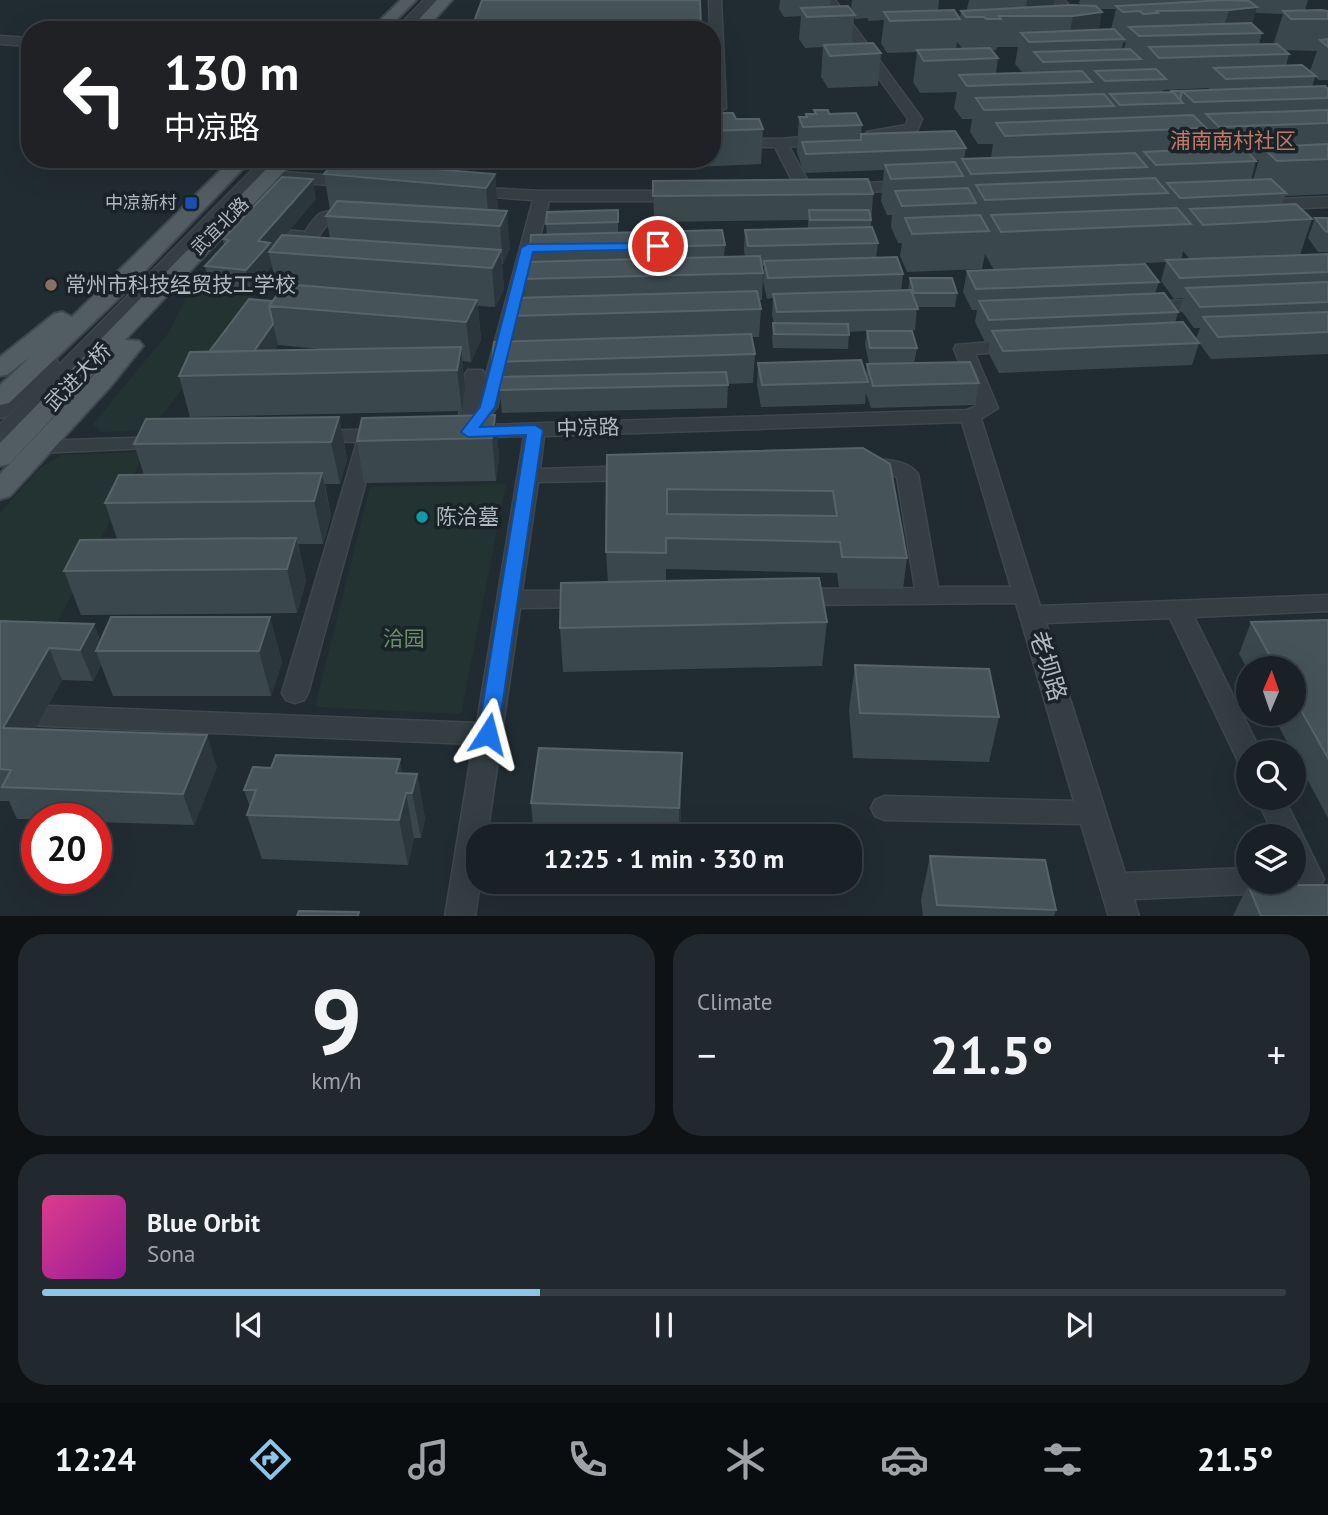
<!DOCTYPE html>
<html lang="en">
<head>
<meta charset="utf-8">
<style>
	body { margin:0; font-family:"PT Sans","Noto Sans SC",sans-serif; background:#22292e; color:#f1f3f6; height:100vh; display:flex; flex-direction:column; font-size:26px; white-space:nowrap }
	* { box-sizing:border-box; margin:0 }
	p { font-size:23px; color:#9fa3a7 }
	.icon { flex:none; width:38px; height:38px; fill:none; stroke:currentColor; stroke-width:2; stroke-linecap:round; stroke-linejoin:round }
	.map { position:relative; height:916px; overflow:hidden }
	.panel { display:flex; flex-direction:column; gap:18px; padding:18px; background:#0e1215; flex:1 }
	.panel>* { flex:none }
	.top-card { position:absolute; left:21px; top:21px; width:700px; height:147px; border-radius:28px; box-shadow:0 7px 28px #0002,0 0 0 2px #373e43; background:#202124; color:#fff; overflow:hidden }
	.needle { width:46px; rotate:2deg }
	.buttons { position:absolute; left:1236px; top:656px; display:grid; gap:14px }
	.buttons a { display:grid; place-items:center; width:70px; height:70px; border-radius:50%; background:#192126; box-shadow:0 7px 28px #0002,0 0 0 2px #373e43; font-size:35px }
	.speed { position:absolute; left:21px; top:803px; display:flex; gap:14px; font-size:35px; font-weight:700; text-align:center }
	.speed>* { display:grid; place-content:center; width:91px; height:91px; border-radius:50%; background:#192126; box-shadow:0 7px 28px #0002,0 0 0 2px #373e43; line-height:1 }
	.speed .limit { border:10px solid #d22; background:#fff; color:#111 }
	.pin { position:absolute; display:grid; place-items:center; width:60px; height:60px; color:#fff; margin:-30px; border:4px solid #fff; border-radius:50%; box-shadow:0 2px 7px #0007 }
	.me { position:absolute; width:77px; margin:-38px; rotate:9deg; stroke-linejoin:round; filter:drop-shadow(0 0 5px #0008) }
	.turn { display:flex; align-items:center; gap:24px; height:147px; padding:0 28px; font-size:32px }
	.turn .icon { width:91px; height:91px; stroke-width:2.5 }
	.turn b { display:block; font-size:49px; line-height:60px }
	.big { font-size:52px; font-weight:600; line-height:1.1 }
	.panel .widget { flex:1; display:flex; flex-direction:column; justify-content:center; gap:10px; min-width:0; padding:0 24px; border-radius:28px; background:#22292e }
	.panel .dial { align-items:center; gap:0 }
	.dial b { font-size:91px; line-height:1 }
	.song { display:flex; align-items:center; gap:21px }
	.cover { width:84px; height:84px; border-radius:10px; background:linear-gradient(135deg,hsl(330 70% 55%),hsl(300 70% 35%)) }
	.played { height:7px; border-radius:4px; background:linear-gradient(90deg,#8bc6e8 40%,#373e43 40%) }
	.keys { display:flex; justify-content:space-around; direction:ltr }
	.heat { display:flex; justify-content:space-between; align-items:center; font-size:38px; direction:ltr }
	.panel .tiles { flex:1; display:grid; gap:18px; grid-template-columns:1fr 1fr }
	.widget:last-child { grid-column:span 2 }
	.trip { position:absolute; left:466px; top:824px; width:396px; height:70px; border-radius:28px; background:#192126; box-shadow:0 7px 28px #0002,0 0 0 2px #373e43; font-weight:600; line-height:70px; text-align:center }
	.dock { display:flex; height:112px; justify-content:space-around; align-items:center; background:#0a0d0f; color:#9fa3a7 }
	.dock .icon { width:49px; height:49px }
	.dock .active { color:#8bc6e8 }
	.dock b { font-size:32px; color:#f1f3f6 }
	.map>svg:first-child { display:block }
	.green { fill:#233331 }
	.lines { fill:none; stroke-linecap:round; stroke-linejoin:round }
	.minor-casing { stroke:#3e474d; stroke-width:3 }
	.major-casing { stroke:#3e474d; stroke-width:4 }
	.minor { fill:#343e43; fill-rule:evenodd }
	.major { fill:#525d63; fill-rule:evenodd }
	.wall { fill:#3a484e; fill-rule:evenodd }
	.shaded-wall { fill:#2b373d }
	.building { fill:#46545a; stroke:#56646a; stroke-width:2; fill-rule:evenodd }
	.route { fill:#1a73e8; stroke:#114b97; stroke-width:2 }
	.transit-dot { fill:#1a4fb4; stroke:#1a2327; stroke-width:2.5 }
	.education-dot { fill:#8d6e63; stroke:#1a2327; stroke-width:2.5 }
	.culture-dot { fill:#0f9aa8; stroke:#1a2327; stroke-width:2.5 }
	.labels { text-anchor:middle; stroke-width:7; stroke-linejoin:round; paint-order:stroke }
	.far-poi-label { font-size:18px; fill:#aeb9c0; stroke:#1a2327; text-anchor:end }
	.far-street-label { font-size:18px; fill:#aeb9c0; stroke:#1a2327 }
	.far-quarter-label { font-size:21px; fill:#c37867; stroke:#1a2327 }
	.poi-label { font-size:21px; fill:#aeb9c0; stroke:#1a2327; text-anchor:start }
	.street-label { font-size:21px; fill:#aeb9c0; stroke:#1a2327 }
	.park-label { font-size:21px; fill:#6a8d6a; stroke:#1a2327 }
	.near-street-label { font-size:24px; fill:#aeb9c0; stroke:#1a2327 }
</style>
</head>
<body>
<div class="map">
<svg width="1328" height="917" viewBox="0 0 1328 917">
	<rect width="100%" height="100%" fill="#212c32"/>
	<path class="green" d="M189 291 253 296 151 430 101 432 93 424 169 332Z
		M145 452 50 637 0 633V513L39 469 61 455Z
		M506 484 461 714 315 707 370 487Z"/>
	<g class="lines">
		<defs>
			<path id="minor" d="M424 0H437L408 30H395Z
				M709 0H721L726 108 719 112 712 108V30H710Z
				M823 0H835L920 116 922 119 917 131 896 137 867 138 865 135 867 132 906 125 908 119Z
				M1052 0H1064L1087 23V29H1079Z
				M0 36 30 38V46L0 44Z
				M825 135 830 136 832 139 830 142 789 147 813 190 805 195 797 190 775 147H712V139H780Z
				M263 159H279L269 171 352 177 360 182 352 187 271 180 264 176 217 224 305 232C309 226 315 216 321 213 330 209 355 214 361 220L353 225 329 222 299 262 293 263 285 258 298 241 210 231 7 440 0 442V424L33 391 7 416 0 418V401L43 360H57L59 365Z
				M908 181 916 186 913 189 842 194 834 189 842 184Z
				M468 187 542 191H681L689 196 681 201H549L497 407 483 425 967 410 977 406 954 349 956 345 1016 340 1023 342 1025 346 1023 350 975 354 998 408 981 419 1040 606 1328 595V611L1194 617 1261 752H1248V764L1238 761 1170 618 1046 623 1125 873 1248 868V882H1262L1259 890 1248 894 1134 899 1139 917H1109L1081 824 885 820 875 816 871 808 875 800 885 796 1074 801 1016 603 794 605 786 603 782 597 786 591 794 589 915 588 897 477 890 474 856 472 852 467 856 462C874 458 905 457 918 474L938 587H1011L962 422 544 436 540 469 635 466 643 468 646 473 643 478 635 480 538 482 522 591H587L595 593 599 599 595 605 587 607 520 608 487 836H478V882H480L475 917H445L473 744 0 724V704L477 723 524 436 467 438 460 436 457 432 465 374 468 370H482L485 374 484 382 533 200 463 195 460 192Z
				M1328 197V207L1254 210 1246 205 1254 200Z
				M1211 299 1220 304 1217 308 1145 312 1136 307 1145 302Z
				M386 429 393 431 396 435 393 439 377 441 308 693 304 700 295 703 286 700 282 693 357 442 309 441 306 437 309 433 316 431Z
				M162 437 169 439 172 443 169 447 38 453 31 451 28 447 31 443 38 441Z
				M1256 798H1284L1324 879 1319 888 1309 892 1299 888 1293 877V836H1275Z"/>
			<path id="major" d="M401 0H416L386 30H370Z
				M437 0H452L425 30H409Z
				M232 159H252L122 295 9 403 0 405V385L31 356 8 374 0 376V357L54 314 62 312 72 317Z
				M276 159H296L125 340 139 341 143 346 110 387 10 496 0 499V474L92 377 102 365 9 464 0 466V443Z"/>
		</defs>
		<use href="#minor" class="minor-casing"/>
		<use href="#major" class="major-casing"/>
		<use href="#minor" class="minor"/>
		<use href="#major" class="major"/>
	</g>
	<path class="wall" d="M780 0H830V7L851 10 852 0H939L938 11 960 19 961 11H969L967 9 969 0H1055L1054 6H1083L1079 3 1080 0H1208L1207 1 1232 0H1308L1305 10 1328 11V80H1319L1315 77 1312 87 1328 89V194L1285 196 1282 205 1312 219 1300 255 1328 254V354L1211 359 1196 339 1200 328H1194L1180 309 1183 298 1174 299 1161 281 1166 262 994 270 985 254 982 269 907 272 900 256 902 243H898L891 227 892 215H887L881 201 884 170 804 173 797 152 799 117H806V114H814V110L829 114 862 125 861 134 966 148 964 159 991 158 993 144H978L970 132 972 119H962L954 108 957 92 920 93 913 82 917 52 887 53 881 43 884 20 869 21 867 18 855 19 854 17 852 44 881 53 878 86 828 88 821 77 823 47 805 48 799 39 801 16 784 17 779 9ZM1099 9H1116L1111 29 1099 30ZM1255 13 1283 14 1274 42 1276 44H1259L1262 33 1252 24ZM957 42 962 48 956 49ZM1126 42 1124 49H1122L1123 43ZM997 47H1018L1015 64 1023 73 996 74 998 58 992 50H996ZM1285 50 1317 51 1310 71 1286 66 1289 54ZM1209 88 1208 90 1163 92V90ZM1255 160H1259L1253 180H1251L1256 161ZM1183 251 1190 259 1181 260Z
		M721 113 763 129 761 164 652 169 650 159H712V121H715V118H721Z
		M498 159H609L608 166 499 167Z
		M324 174H495L498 210 510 248 503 264H502L504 289 495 307 478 306 481 340 471 362 462 361 465 387 462 411 190 417 179 376 273 301 280 291H277L272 266 251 291 210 287 205 266 224 245 223 239 316 199 285 235 330 238 326 216 330 210ZM278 345 320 349 274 350Z
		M653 181 873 194 871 227 878 243 876 258 903 274 901 291H908L910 278 957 293 955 307H917L915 330 880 331 917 348 914 363H869L865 345 867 331 849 332 848 349 773 348 772 338 774 323 772 315 773 298 767 299 763 281 764 266H762L763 273 762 300H759L761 309 759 337H751L755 354 753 383 728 384 727 408 502 413 500 390H495L492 362 514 341 511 316 526 297 524 279 531 262 530 250 547 234 546 224 618 210V233L725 245 724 257H745L744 250 745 230 808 229V220L654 222Z
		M1315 218H1328V252H1318L1308 238Z
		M967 271 1159 282 1155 293 1178 312 1175 323 1199 343 1192 365 999 373 988 352 990 341 985 342 975 322 977 310H972L963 292Z
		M758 363 866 375 867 364 979 383 975 405 871 408 866 393 865 404 761 407 757 385Z
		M495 415 499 457 496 481 364 483 357 441Z
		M339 417 347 459 340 484H325L331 516 323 544H298L306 581 297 613 81 615 64 571 117 539 105 503 144 475 134 444Z
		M863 448 907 558 903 589 839 588 837 573 666 569V581L827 622 822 666 563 672 560 628 608 582 606 552 607 455Z
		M270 617 282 662 271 696H113L101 665 93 681 62 680 35 729 217 767 194 825 96 822V819H17L9 801H0V621L94 624 100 641Z
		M1328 620V818L1272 714H1293V668H1248V670L1239 654 1251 622Z
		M855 665 999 717 989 762 853 758 849 710Z
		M682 753 680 836H534L531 803Z
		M403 774H417L425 819 421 838H414L408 865 262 859 247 815 250 807 244 790Z
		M930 856 1056 910 1054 916H923L921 900Z
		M1248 885 1328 916H1233Z"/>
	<path class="shaded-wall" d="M1027 0H1055L1053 10 1025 14Z
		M1257 7 1250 33 1222 34 1229 10Z
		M1102 12 1097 40 1068 41 1073 16Z
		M495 174 498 211 489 225 486 188Z
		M313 179 316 199 269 254 272 266 251 291 246 270 258 241Z
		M507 211 510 248 503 264 500 226Z
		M501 250 504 289 495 307 492 268Z
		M477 300 481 340 471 362 466 322Z
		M273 324 278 345 258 374 250 357Z
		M461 347 465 387 462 411 457 370Z
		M495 415 499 457 496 481 492 438Z
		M339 417 347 459 340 484 331 442Z
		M322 473 331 516 323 544 314 501Z
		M296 538 306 581 297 613 287 569Z
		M270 617 282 662 271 696 259 651Z
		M94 624 104 651H96L101 665 93 681 80 650Z
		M49 648 62 680 18 760 3 728Z
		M207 735 217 767 194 825 183 794Z
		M682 753 681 798 679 836V808Z
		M400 759 414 838 408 865 399 820 396 773Z
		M417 774 425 819 421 838 412 793Z"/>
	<path class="building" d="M482 0H700L701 30H471Z
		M1225 0 1249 1 1257 7 1229 10 1156 11 1158 13 1143 14 1140 11 1123 12 1116 6Z
		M1072 5 1096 6 1102 12 1073 16H999L1001 19H986L984 17H966L961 11Z
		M848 6 855 15 807 17 801 8Z
		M954 10 960 19 890 21 884 12Z
		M1321 10 1328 11V19H1291L1283 11Z
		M1251 23 1262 33 1139 36 1129 27Z
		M1114 29 1124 39 1029 42 1021 33Z
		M1328 39V47L1320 40Z
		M873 43 881 53 830 56 824 45Z
		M1277 44 1289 54 1159 58 1149 47Z
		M990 48 998 58 924 61 917 50Z
		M1130 49 1141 59 1043 62 1034 52Z
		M1302 65 1316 76 1226 79 1214 68Z
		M1156 69 1166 79 1105 81 1095 71Z
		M1082 71 1092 82 967 86 959 75Z
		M1325 86 1328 89V98L1194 102 1182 91Z
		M1170 91H1182L1180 100 1173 92Z
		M1173 92 1183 103 1120 105 1110 94Z
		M1104 94 1114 106 984 110 976 98Z
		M814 110H828L829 114 856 113 862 125 803 127 799 117H807L806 114H816Z
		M1328 110V123L1219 127 1206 114Z
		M721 113H733L736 119H759L763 129 712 131V121H716L715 118H722Z
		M1193 115 1206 128 1005 136 996 123Z
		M955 131 966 148 806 154 802 142 861 140V134Z
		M1328 144V159L1277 161 1262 147Z
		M1243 147 1256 161 1156 165 1144 152Z
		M1135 153 1147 167 971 174 962 159Z
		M336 161 495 174 486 188 324 174Z
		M955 162 963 176 891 179 885 165Z
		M282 177 313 179 258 241 270 243 246 270 205 266 229 240 223 239Z
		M1155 178 1168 193 985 200 976 185Z
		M868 179 873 194 653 196V181Z
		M1271 179 1286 193 1180 198 1167 183Z
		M968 188 976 203 902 206 895 191Z
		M337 201 507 211 500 226 326 216Z
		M1296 204 1312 219 1203 225 1190 209Z
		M1177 208 1191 224 1001 232 991 215Z
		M618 210V222L546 224 547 212Z
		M809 210H869L871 220H810Z
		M980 215 989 231 912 234 905 218Z
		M1315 218H1328V232L1325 231Z
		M872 227 878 243 748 246 745 230Z
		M722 230 725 245 530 250 531 235Z
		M282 235 501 250 492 268 269 252Z
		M1328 254V272L1180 278 1166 260Z
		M760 256 763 273 524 279 525 262Z
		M897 257 903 274 768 278 764 261Z
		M1145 264 1159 282 976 289 967 271Z
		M910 278H952L957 293H914Z
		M1328 282V302L1200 307 1186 288Z
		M285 284 477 300 466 322 269 306Z
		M911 290 918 309 777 312 773 294Z
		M757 291 761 309 511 316 513 298Z
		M1164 293 1178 312 989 320 979 301Z
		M249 299 273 301 269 306 273 324 254 351 209 352Z
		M1328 312V332L1218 337 1203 317Z
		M1183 322 1199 343 1003 351 992 331Z
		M773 323 848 324 849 335 774 334Z
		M867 331H912L917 348H870Z
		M751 334 755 354 492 362 494 342Z
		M461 347 457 370 179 376 190 352Z
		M861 360 868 382 762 385 758 363Z
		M970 362 979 383 873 386 867 364Z
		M726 372 728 385 500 390 501 377Z
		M495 415 492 438 357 441 362 418Z
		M339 417 331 442 134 444 146 419Z
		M863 448 890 464 907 558 842 557 840 542 666 538V553L606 552 607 455ZM667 489 833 491 837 516 667 514Z
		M322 473 314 501 105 503 119 475Z
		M296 538 287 569 64 571 80 540Z
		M819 578 827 622 560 628 561 583Z
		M111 617H270L259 651H96Z
		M1328 620V758L1293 696V668H1277L1251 622Z
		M0 621 94 624 80 650 49 648 3 728 207 735 183 794 2 787 11 770 0 769Z
		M855 665 989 669 999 717 860 713Z
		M539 748 682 753 679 808 531 803Z
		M276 755 400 759 396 773 417 774 412 793H406L399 820 247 815 256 790H244L253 767 271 768Z
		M930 856 1045 860 1056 910 937 905Z
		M1248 885H1328V916H1261Z
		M299 911 359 912 358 916H297Z"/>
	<path class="route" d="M658 243 664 246 663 249 533 252 495 407 480 427 535 425 543 430 498 734 495 740 488 742 481 740 478 734 526 435 468 437 461 432 480 407 521 248 528 244Z"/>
	<rect class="transit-dot" x="184" y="196" width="14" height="14" rx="3.5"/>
	<circle class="education-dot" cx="51" cy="285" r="7"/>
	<circle class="culture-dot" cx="422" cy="517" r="7"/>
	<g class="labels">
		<g class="far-poi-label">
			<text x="177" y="209">中凉新村</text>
		</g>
		<g class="far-street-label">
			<text transform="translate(220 226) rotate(-45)" y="6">武宜北路</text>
		</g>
		<g class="far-quarter-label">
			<text x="1233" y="148">浦南南村社区</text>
		</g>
		<g class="poi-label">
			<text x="65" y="292">常州市科技经贸技工学校</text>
			<text x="436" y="524">陈洽墓</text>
		</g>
		<g class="street-label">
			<text transform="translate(78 377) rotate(-46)" y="7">武进大桥</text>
			<text transform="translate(588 428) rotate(-2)" y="7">中凉路</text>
		</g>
		<g class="park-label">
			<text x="404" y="646">洽园</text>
		</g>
		<g class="near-street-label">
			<text transform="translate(1048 666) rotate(73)" y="8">老坝路</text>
		</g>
	</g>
</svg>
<div class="buttons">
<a><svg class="needle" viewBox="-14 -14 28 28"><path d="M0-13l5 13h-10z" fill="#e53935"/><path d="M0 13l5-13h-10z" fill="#9fa3a7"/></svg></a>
<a><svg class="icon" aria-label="search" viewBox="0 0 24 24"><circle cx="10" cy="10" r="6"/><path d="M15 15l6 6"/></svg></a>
<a><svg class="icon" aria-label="layers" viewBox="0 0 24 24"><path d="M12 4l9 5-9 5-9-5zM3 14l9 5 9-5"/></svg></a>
</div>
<div class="speed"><div class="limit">20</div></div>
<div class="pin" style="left:658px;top:246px;background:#d93025"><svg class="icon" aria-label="arrive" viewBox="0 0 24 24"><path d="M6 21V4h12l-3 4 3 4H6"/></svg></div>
<svg class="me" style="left:488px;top:734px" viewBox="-20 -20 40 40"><path d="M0-17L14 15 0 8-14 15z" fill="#1a73e8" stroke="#fff" stroke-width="4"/></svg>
<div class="trip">12:25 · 1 min · 330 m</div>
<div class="top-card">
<div class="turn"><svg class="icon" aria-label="left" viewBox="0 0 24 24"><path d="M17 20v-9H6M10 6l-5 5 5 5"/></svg><div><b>130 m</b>中凉路</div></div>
</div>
</div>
<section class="panel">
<div class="tiles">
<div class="widget dial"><b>9</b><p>km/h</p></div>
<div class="widget"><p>Climate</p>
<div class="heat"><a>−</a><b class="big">21.5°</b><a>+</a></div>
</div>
<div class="widget">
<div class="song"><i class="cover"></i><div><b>Blue Orbit</b><p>Sona</p></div></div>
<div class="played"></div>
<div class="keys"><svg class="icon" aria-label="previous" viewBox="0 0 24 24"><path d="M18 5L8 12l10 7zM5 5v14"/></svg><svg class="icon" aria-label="pause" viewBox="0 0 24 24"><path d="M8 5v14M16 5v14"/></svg><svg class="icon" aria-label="next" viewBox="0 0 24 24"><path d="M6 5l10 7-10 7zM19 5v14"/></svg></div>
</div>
</div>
</section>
<nav class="dock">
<b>12:24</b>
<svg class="icon active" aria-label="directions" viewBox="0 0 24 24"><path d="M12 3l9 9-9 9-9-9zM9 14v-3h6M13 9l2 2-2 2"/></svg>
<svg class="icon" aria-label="music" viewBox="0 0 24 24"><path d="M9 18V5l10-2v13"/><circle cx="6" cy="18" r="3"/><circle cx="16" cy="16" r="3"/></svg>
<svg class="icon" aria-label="phone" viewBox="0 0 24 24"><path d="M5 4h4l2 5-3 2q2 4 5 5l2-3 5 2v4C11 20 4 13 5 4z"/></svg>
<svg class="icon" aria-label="climate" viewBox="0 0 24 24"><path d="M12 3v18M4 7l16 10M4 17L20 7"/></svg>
<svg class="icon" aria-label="car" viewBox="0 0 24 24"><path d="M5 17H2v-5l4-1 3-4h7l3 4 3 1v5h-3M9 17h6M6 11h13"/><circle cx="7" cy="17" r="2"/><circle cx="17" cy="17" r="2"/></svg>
<svg class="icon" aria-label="filters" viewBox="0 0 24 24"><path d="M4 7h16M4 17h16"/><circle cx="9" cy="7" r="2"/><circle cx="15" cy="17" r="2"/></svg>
<b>21.5°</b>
</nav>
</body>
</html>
